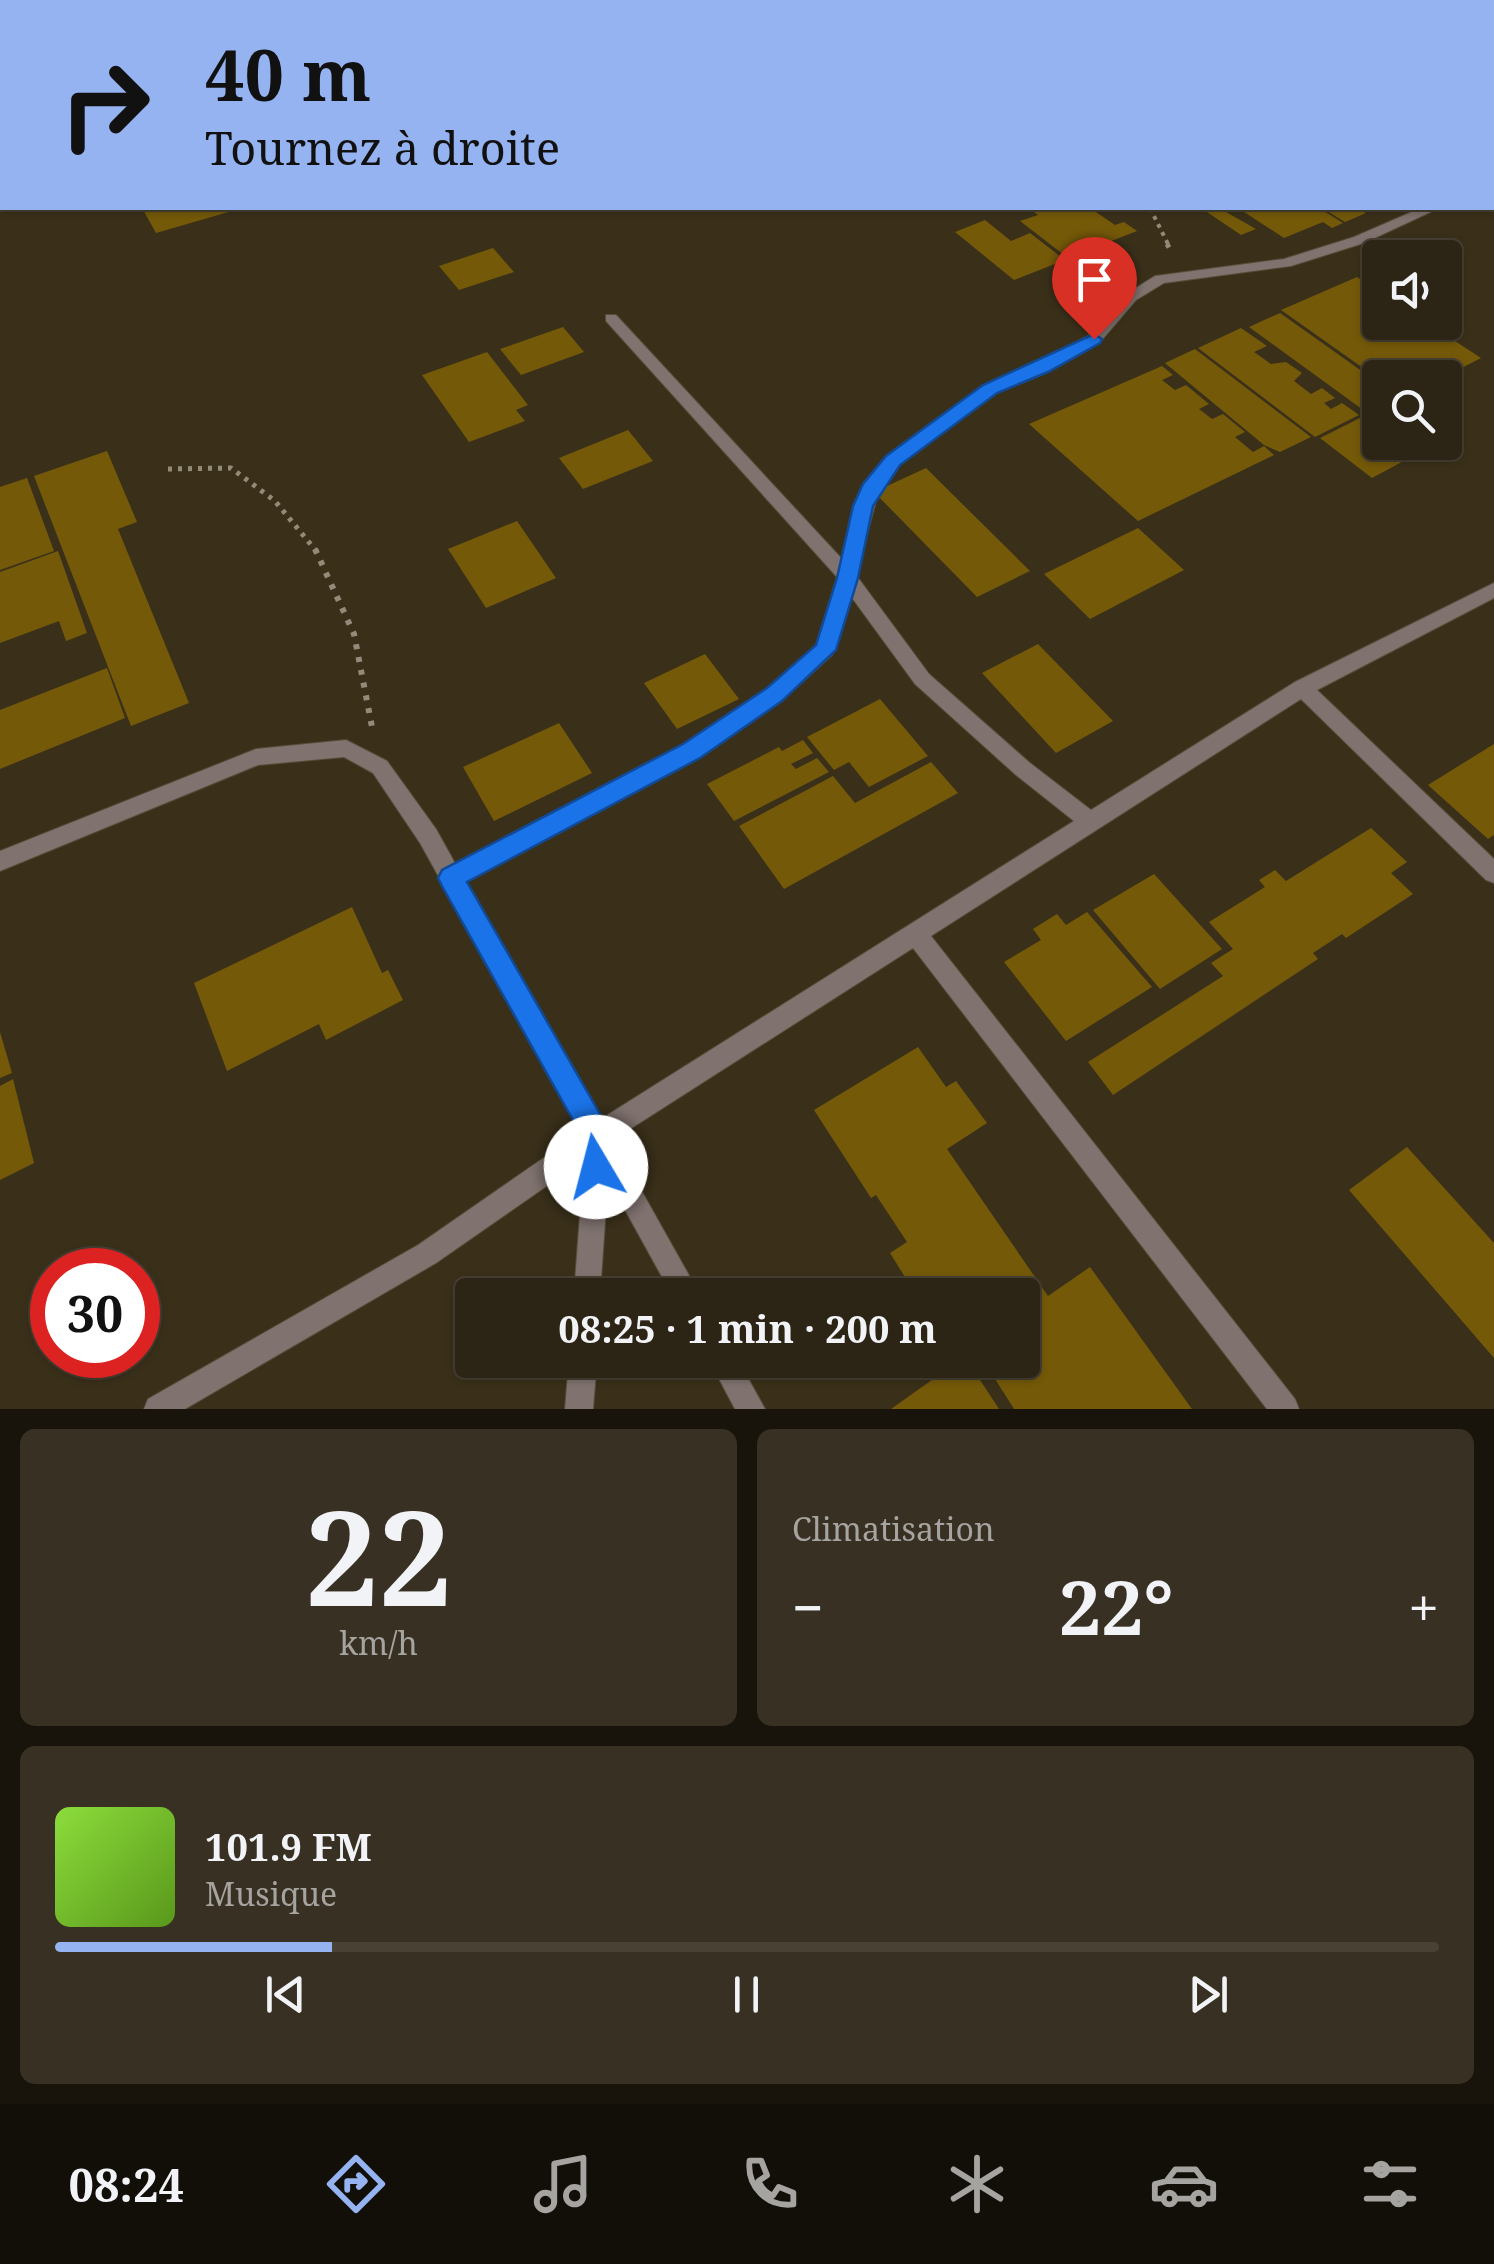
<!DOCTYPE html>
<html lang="fr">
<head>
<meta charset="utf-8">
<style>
	body { margin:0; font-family:"Noto Serif",serif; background:#383022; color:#f1f3f6; height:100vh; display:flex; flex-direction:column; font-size:38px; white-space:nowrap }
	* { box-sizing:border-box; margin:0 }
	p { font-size:32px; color:#a6a4a0 }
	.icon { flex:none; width:55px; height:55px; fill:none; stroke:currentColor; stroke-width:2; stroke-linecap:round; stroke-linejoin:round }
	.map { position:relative; height:1409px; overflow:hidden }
	.drawer { display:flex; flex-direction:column; gap:20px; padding:20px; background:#18140b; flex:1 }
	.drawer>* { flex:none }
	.top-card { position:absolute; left:0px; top:0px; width:1495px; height:210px; box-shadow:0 2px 8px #0004,0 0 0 2px #484134; background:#95b2f1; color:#111; overflow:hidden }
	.buttons { position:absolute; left:1362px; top:240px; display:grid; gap:20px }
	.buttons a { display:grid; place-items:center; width:100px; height:100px; border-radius:10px; background:#2c2414; box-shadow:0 2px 8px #0004,0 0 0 2px #484134; font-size:50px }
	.speed { position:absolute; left:30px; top:1248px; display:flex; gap:20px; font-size:50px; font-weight:700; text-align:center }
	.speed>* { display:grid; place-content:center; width:130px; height:130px; border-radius:50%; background:#2c2414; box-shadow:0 2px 8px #0004,0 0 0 2px #484134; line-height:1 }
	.speed .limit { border:15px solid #d22; background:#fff; color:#111 }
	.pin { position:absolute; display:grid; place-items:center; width:85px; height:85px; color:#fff; margin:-102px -42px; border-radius:50% 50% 50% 0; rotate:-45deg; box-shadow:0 0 10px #0007 }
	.pin .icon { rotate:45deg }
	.me { position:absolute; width:110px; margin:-55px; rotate:352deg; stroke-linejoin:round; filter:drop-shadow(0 0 8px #0008) }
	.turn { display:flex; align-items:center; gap:35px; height:210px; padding:0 40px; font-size:45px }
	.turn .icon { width:130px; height:130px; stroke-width:2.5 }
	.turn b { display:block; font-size:70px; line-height:85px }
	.big { font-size:75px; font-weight:700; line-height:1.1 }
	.drawer .tile { flex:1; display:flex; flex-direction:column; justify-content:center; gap:15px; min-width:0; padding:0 35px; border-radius:15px; background:#383022 }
	.drawer .dial { align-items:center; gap:0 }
	.dial b { font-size:130px; line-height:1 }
	.song { display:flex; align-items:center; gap:30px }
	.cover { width:120px; height:120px; border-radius:15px; background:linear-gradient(135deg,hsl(90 70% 55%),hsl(90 70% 35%)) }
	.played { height:10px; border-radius:5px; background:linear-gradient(90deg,#95b2f1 20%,#484134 20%) }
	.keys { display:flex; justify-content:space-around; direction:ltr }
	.heat { display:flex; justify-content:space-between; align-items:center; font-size:55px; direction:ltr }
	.drawer .tiles { flex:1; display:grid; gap:20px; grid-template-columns:1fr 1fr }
	.tile:last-child { grid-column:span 2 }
	.trip { position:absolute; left:455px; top:1278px; width:585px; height:100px; border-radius:10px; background:#2c2414; box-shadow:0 2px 8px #0004,0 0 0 2px #484134; font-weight:700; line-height:100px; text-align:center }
	.dock { display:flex; height:160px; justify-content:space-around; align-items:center; background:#120e08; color:#a6a4a0 }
	.dock .icon { width:70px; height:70px }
	.dock .on { color:#95b2f1 }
	.dock b { font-size:45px; color:#f1f3f6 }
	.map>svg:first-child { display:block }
	.building { fill:#745909 }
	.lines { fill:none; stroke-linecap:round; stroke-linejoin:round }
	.street-casing { stroke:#564d38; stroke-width:2 }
	.path-far2 { stroke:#938b79; stroke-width:4; stroke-dasharray:4 5; stroke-linecap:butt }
	.path-far1 { stroke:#938b79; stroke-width:5; stroke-dasharray:4 6; stroke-linecap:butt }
	.path { stroke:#938b79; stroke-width:6; stroke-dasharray:5 8; stroke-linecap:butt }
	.street { fill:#7f726f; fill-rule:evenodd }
	.route { fill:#1a73e8; stroke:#114b97; stroke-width:2.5 }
</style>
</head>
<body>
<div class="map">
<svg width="1494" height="1409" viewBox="0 0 1494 1409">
	<rect width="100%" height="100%" fill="#3a301a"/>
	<path class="building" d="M142 208H239V209L156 233Z
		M1029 208H1090L1115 225 1124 222 1137 231 1068 258 1020 221 1038 215Z
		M1201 208H1219L1256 229 1241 235Z
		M1238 208H1319L1343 223 1332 228 1323 222 1284 238Z
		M1322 208H1357L1366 213 1345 222Z
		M985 220 1011 241 1030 233 1065 260 1014 280 955 232Z
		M493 248 514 272 459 290 439 266Z
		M1357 277 1380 292V322H1426L1481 358 1442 378 1380 380 1281 310Z
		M1280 313 1380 384V406L1366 412 1249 327Z
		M563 327 584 352 521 375 500 349Z
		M1241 328 1267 346 1254 352 1271 364 1286 362 1302 373 1294 381 1311 394 1322 388 1335 398 1324 403 1331 409 1342 403 1359 415 1315 437 1198 348Z
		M1195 349 1311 437 1280 452 1264 445 1165 363Z
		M487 352 528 405 516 410 525 421 469 442 422 375Z
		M1162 366 1173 375 1162 380 1175 390 1186 385 1209 404 1199 409 1212 419 1223 414 1245 432 1235 437 1253 452 1264 446 1274 455 1138 521 1029 424Z
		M1380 408V442H1439L1372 478 1320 438Z
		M628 430 653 461 583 489 559 458Z
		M107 451 137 522 118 529 189 703 131 726 34 476Z
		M926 468 1030 571 977 597 874 492Z
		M27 478 54 551 0 570V487Z
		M517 521 556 578 486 608 448 549Z
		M1138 528 1184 570 1090 619 1044 574Z
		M58 551 87 633 66 641 59 621 0 643V572Z
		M1038 644 1113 721 1056 753 982 673Z
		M705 654 739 699 677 729 644 683Z
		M107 668 125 718 0 769V710Z
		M880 699 928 756 869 787 849 762 834 770 807 737Z
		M559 723 592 773 494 821 463 767Z
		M803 740 813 753 791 764 796 769 817 758 829 772 734 821 707 784 779 747 782 751Z
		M1494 744V835L1488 839 1428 785Z
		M931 762 958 793 784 889 739 826 833 776 855 803Z
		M1371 828 1407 862 1391 873 1413 894 1346 938 1342 934 1313 953 1318 959 1113 1095 1088 1062 1223 976 1211 963 1233 949 1209 922 1265 887 1259 880 1275 870 1286 881Z
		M1154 874 1222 949 1160 989 1093 910Z
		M352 907 382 973 388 970 403 1000 326 1040 319 1024 227 1071 194 983Z
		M1087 912 1152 987 1066 1041 1004 962 1041 940 1033 929 1057 914 1066 925Z
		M0 1032 12 1073 0 1078Z
		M918 1047 946 1087 956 1081 987 1123 947 1149 1048 1296 1090 1267 1192 1409H1014L983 1360H1022V1295H916L890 1253 907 1242 876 1195 871 1198 814 1110Z
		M13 1079 34 1163 0 1180V1086Z
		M1407 1147 1494 1243V1358L1349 1190Z
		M960 1360H967L999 1409H891Z"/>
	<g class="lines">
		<defs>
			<path id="street" d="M6 0H18L19 2H8Z
				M1197 0H1212L1214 2H1199Z
				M0 137H2V145H0Z
				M1492 172H1494V181H1492Z
				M1421 208H1439L1364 243 1291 266 1164 283 1136 300 1100 342 1048 371 996 393 899 464 879 490 856 575 929 674 1030 763 1091 810 1295 682 1494 583V598L1317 690 1494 859V883L1486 880 1301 699 931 936 1295 1399 1299 1409H1267L913 948 613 1140 700 1295H672L608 1179 600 1295H574L584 1160 436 1263 185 1409H144L148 1399 418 1245 581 1132 420 843 373 773 344 757 258 765 0 871V851L256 749 346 740 387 761 436 829 456 865 685 745 767 689 816 646 837 577 606 321V315H616L842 559 862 489 887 456 984 385 1036 363 1088 336 1126 294 1155 276 1284 259 1354 237ZM850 595 915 684 1016 775 1074 821 601 1119 465 881 699 757 781 701 832 655Z
				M569 1360H597L593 1409H565Z
				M709 1360H738L765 1409H735Z"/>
		</defs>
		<use href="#street" class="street-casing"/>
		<path class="path-far2" d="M1150 208 1169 246"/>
		<path class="path-far1" d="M1167 244 1171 251
			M168 469 231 468 275 501 317 552"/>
		<path class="path" d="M315 549 354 634 372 727"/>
		<use href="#street" class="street"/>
	</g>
	<path class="route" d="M1094 334 1102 339 1100 343 1048 372 997 393 900 465 873 506 858 578 836 650 782 701 700 758 467 882 612 1135 606 1177 596 1182 585 1177 581 1167 583 1138 442 886 438 878 442 870 683 744 767 688 816 645 837 578 853 506 863 484 886 456 983 385Z"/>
</svg>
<div class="buttons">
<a><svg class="icon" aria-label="sound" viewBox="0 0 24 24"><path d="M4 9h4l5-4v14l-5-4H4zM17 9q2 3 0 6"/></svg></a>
<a><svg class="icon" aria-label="search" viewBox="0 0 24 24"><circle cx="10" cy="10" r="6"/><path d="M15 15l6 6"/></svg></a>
</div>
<div class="speed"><div class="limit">30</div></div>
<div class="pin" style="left:1094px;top:339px;background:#d93025"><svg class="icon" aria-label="arrive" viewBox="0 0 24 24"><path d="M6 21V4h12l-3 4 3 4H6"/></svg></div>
<svg class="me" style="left:596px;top:1167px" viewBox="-20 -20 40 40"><circle r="19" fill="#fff"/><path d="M0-13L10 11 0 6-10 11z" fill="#1a73e8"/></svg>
<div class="trip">08:25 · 1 min · 200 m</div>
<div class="top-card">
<div class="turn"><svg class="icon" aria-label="right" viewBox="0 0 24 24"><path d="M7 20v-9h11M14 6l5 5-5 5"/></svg><div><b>40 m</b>Tournez à droite</div></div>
</div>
</div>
<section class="drawer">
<div class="tiles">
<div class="tile dial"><b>22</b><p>km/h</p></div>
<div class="tile"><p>Climatisation</p>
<div class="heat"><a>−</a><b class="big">22°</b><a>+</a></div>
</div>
<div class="tile">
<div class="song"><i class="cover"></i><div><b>101.9 FM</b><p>Musique</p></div></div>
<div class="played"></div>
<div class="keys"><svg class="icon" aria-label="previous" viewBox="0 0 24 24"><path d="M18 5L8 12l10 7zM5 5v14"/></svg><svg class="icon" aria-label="pause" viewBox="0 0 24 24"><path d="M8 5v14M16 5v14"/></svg><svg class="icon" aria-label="next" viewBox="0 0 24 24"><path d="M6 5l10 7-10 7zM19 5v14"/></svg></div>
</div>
</div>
</section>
<nav class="dock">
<b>08:24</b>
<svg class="icon on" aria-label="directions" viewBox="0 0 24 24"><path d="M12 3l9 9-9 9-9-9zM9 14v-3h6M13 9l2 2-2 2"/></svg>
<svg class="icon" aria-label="music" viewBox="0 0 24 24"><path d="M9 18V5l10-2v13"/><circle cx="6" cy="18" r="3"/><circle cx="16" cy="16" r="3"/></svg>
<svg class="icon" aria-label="phone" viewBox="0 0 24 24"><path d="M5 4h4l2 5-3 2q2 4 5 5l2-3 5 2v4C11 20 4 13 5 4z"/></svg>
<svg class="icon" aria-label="climate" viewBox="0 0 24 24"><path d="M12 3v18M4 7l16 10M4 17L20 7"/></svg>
<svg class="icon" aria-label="car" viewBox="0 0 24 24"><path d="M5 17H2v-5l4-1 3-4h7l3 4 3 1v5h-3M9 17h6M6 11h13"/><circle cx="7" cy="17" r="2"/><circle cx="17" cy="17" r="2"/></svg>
<svg class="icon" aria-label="filters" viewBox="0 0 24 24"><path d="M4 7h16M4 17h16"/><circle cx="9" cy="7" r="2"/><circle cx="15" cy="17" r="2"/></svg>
</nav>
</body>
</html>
